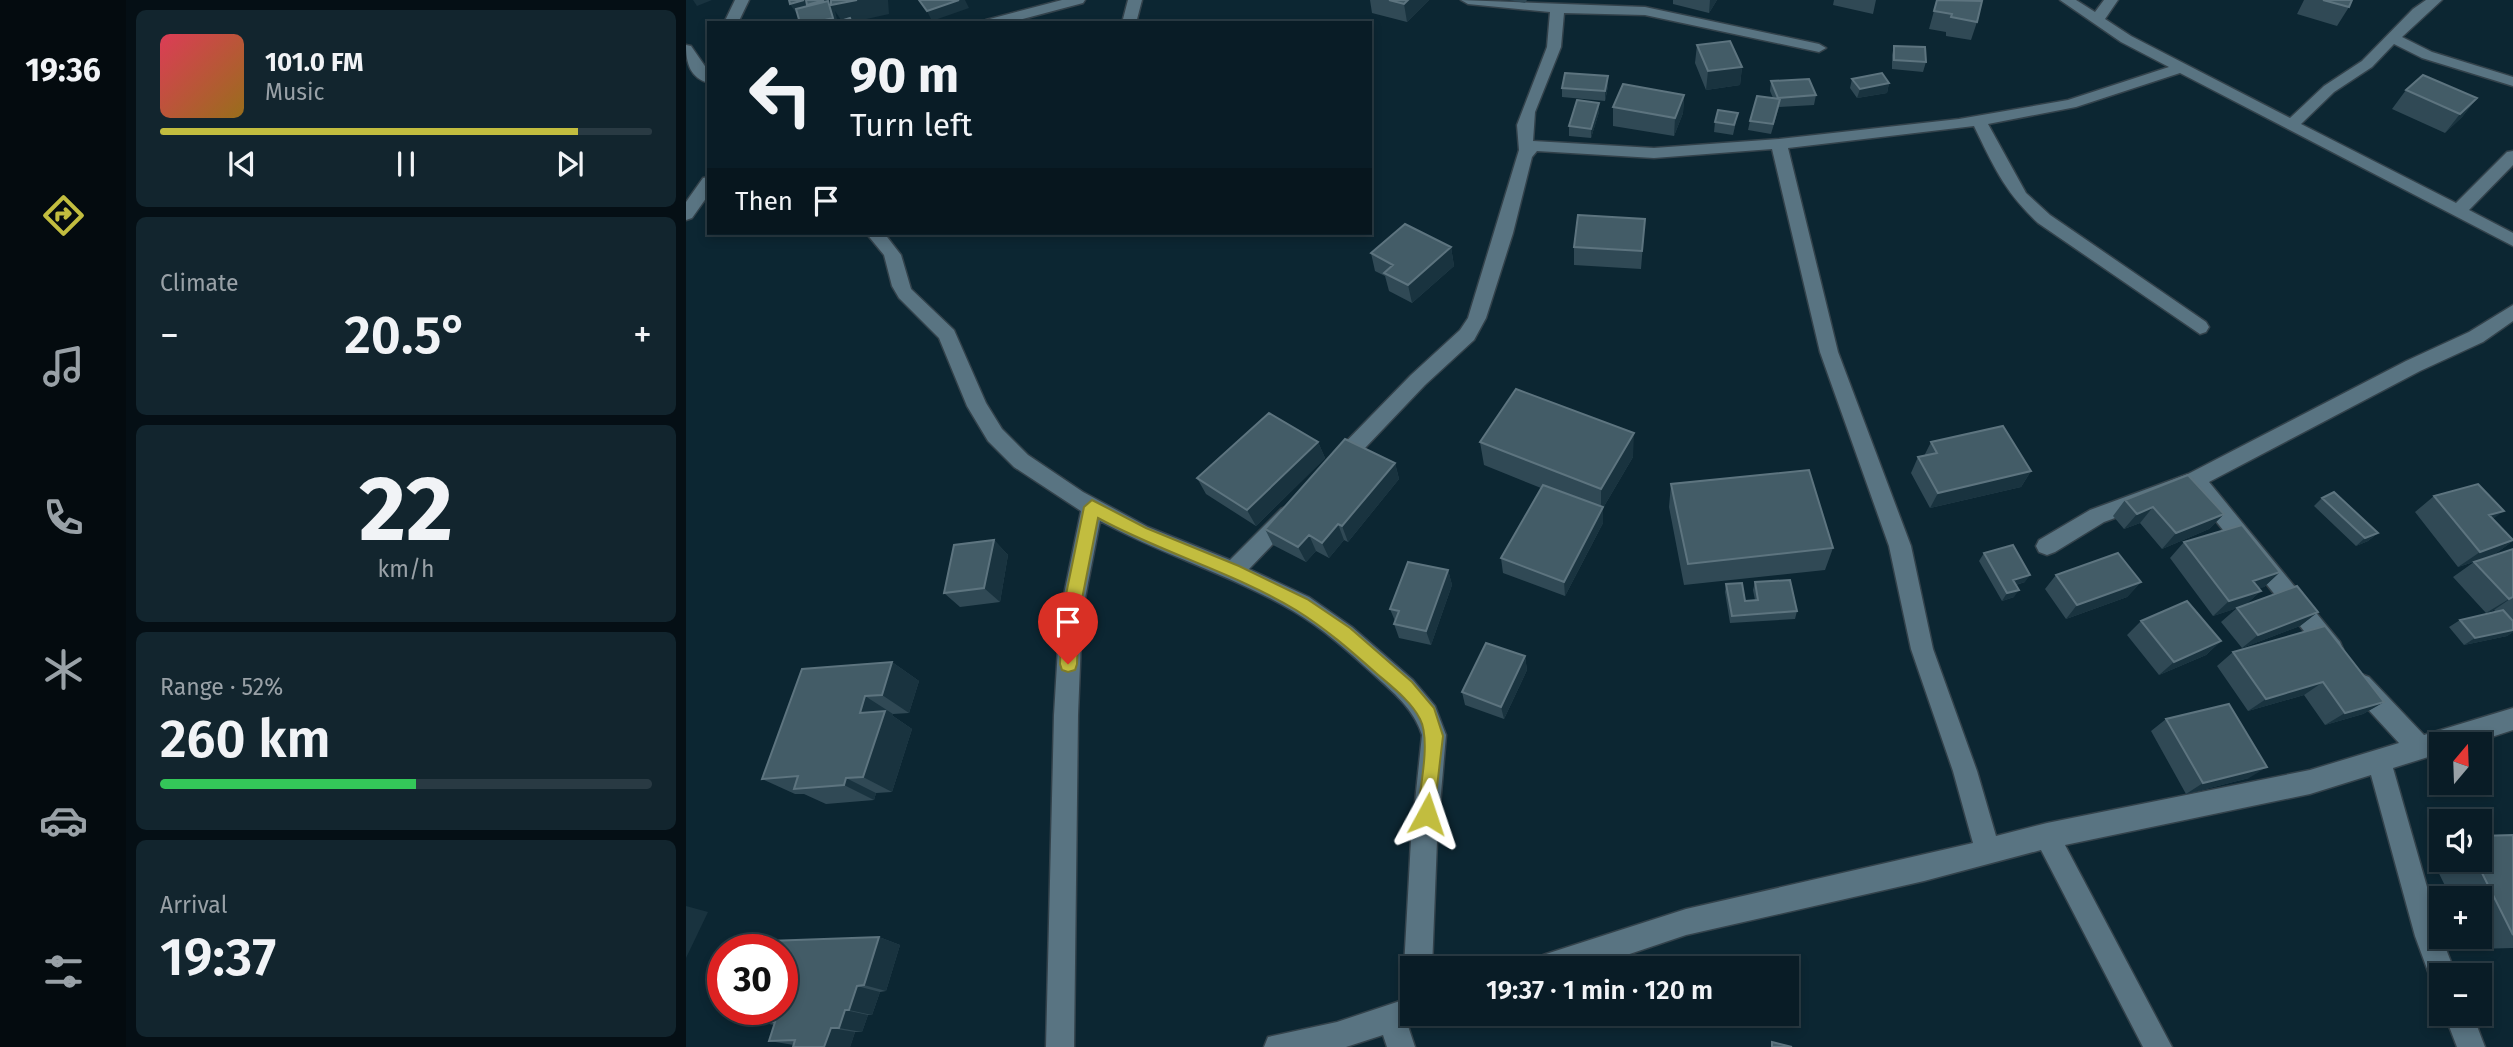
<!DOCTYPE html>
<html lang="en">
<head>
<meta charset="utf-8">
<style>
	body { margin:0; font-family:"Fira Sans",sans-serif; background:#12252e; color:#f1f3f6; height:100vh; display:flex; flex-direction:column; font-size:26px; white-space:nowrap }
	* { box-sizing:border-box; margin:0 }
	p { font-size:23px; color:#99a1a7 }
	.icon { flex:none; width:38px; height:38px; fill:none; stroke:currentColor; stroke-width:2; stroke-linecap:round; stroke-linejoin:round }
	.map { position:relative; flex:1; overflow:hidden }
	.details { display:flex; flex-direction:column; gap:10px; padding:10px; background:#050f15; width:560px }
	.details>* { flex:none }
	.top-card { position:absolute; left:21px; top:21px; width:665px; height:214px; border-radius:0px; box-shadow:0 4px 10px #0003,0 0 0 2px #293a43; background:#091c26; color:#f1f3f6; overflow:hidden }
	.needle { width:46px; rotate:19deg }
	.buttons { position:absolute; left:1743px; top:732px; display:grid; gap:14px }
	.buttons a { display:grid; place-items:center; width:63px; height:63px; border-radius:0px; background:#091c26; box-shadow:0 4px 10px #0003,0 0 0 2px #293a43; font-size:35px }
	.speed { position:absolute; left:21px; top:934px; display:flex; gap:14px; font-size:35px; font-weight:700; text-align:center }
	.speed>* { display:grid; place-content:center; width:91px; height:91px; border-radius:50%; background:#091c26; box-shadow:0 4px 10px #0003,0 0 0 2px #293a43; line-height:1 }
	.speed .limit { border:10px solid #d22; background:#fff; color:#111 }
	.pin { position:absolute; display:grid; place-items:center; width:60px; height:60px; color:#fff; margin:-72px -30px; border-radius:50% 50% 50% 0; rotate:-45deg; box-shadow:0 0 7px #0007 }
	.pin .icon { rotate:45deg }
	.me { position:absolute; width:77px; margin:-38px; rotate:5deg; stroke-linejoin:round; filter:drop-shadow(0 0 5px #0008) }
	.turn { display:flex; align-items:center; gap:24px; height:147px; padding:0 28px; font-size:32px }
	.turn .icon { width:91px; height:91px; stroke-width:2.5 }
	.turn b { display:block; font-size:49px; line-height:60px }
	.then { display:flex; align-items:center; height:66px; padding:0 28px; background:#0003; gap:14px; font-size:26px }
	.big { font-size:52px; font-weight:600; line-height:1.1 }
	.details .widget { flex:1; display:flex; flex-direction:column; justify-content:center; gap:10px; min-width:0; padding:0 24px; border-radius:10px; background:#12252e }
	.details .dial { align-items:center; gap:0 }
	.dial b { font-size:91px; line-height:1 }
	.song { display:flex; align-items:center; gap:21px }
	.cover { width:84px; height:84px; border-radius:10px; background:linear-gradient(135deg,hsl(350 70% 55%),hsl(40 70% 35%)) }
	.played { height:7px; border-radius:4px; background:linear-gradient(90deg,#c2bd3f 85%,#293a43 85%) }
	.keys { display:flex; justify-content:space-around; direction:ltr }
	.heat { display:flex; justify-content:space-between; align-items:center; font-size:38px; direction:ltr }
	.charge { height:10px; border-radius:5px; background:linear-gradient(90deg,#34c759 52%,#293a43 0) }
	.trip { position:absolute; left:714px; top:956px; width:399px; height:70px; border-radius:0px; background:#091c26; box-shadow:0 4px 10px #0003,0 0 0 2px #293a43; font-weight:600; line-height:70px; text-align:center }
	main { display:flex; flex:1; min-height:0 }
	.menu { display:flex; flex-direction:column; width:126px; justify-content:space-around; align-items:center; background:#040b0f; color:#99a1a7 }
	.menu .icon { width:49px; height:49px }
	.menu .active { color:#c2bd3f }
	.menu b { font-size:32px; color:#f1f3f6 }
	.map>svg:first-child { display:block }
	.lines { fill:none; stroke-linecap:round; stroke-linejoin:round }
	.street-casing { stroke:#33424b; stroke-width:3 }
	.street { fill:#597482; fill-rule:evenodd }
	.wall { fill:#304955 }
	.shaded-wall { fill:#19333f }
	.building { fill:#435c67; stroke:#5d747f; stroke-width:2 }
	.route { fill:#c2bd3f; stroke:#7e7b29; stroke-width:2 }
</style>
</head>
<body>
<main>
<nav class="menu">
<b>19:36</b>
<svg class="icon active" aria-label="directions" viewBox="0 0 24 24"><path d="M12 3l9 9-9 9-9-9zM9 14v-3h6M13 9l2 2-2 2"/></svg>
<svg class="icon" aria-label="music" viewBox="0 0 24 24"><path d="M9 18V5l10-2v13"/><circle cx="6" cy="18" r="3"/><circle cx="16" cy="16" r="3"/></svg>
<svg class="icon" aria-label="phone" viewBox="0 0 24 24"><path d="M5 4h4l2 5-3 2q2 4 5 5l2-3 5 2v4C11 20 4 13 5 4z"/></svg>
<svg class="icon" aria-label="climate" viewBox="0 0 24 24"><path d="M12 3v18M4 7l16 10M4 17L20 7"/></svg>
<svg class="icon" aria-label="car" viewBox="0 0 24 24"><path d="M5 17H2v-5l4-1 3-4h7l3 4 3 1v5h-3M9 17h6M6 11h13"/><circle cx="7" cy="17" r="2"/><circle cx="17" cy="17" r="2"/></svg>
<svg class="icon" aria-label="filters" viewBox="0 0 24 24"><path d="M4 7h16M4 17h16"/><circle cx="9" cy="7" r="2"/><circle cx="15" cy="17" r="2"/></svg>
</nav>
<section class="details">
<div class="widget">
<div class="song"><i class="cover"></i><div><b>101.0 FM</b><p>Music</p></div></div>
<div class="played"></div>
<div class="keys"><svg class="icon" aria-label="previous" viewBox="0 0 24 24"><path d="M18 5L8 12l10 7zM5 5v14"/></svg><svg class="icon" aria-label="pause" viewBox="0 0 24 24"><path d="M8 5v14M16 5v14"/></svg><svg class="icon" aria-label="next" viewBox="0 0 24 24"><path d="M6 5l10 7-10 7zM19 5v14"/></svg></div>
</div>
<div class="widget"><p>Climate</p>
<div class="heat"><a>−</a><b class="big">20.5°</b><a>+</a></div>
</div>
<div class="widget dial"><b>22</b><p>km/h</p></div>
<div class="widget"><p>Range · 52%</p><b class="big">260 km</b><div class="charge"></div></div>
<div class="widget"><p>Arrival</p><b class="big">19:37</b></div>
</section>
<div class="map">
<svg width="1827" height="1047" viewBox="0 0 1827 1047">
	<rect width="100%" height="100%" fill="#0c2632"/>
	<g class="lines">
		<defs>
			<path id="street" d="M49 0H63L52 23H38Z
				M376 0H399L397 3 322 23H298L300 20Z
				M442 0H456L450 23H436Z
				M775 0 959 7 1133 44 1140 48 1133 52 959 15 878 13 875 47 849 112 847 141 968 148 1093 139 1273 119 1382 100 1483 67 1435 42 1374 0H1390L1409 12 1418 0H1432L1419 19 1445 36 1604 118 1638 86 1676 61 1727 9 1740 0H1756L1716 37 1746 52 1827 77V86L1736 58 1708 44 1686 67 1648 92 1615 124 1770 203 1821 152 1827 151V165L1783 210 1827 233V246L1494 73 1390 107 1302 124 1340 193 1364 215 1520 322 1523 327 1520 332 1514 334 1352 223C1318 191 1308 167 1288 126L1102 148 1152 352 1225 546 1247 649 1291 771 1310 836 1361 823 1624 770 1713 743 1667 693 1663 685 1667 677 1675 674 1683 677 1738 735 1827 708V730L1784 744H1755V753L1707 768 1755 936 1770 975H1755V988L1747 985 1729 936 1685 775 1624 794 1379 845 1486 1047H1457L1355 850 1238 881 1000 935 902 968H847L850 958 860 954 1000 909 1287 843 1267 771 1225 649 1203 546 1134 352 1086 149 968 158 851 151 846 157 827 233 800 318 788 340 739 385 658 470 651 472 644 470 641 464 644 458 725 375 774 330 782 318 833 150 831 125 861 47 864 12 782 4Z
				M0 45 5 46 23 72V83C4 78 0 63 0 45Z
				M23 177V194L6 218 0 220V202L17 178Z
				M180 233H198L215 255 225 289 268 330 300 403 316 429 342 455 397 492 462 527 544 560 595 509 602 506 609 509 612 515 609 521 563 569 623 597 666 627 727 680 749 706 760 735 751 840 746 968H726V979L722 978 718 968 725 840 736 735C728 709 707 692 687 674 662 651 636 628 607 611 546 575 476 555 414 521L396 614 392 715 388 1047H360L368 715 374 614 395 511 328 467 302 441 281 406 253 338 213 298 206 286 198 255Z
				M1827 305V321L1797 342 1734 371 1523 482 1654 642 1657 649 1654 656 1646 659 1638 656 1505 490 1418 522 1369 552 1361 555 1353 552 1350 546 1353 540 1404 510 1502 474 1720 361 1783 332Z
				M726 997V1013H739L736 1021 722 1026 729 1047H701L697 1035 660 1047H578L582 1037 651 1022Z
				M1758 1013H1786L1799 1047H1771Z"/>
		</defs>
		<use href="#street" class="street-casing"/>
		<use href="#street" class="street"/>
	</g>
	<path class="wall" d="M684 0H743L721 22 686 13Z
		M823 0H841L839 3Z
		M987 0H1031L1023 13 987 4Z
		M1148 0H1190L1187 14 1147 5Z
		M1251 0 1291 22 1285 40 1260 36V32L1243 29Z
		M1618 0H1666L1663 7 1651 26 1611 14Z
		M1011 45 1056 67 1054 85 1020 90 1009 63Z
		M1208 46 1240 62 1237 72 1206 69V55Z
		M1166 79 1203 83 1201 93 1171 98 1164 88Z
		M1085 81 1130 95 1128 105 1093 107 1085 134 1062 130 1064 121 1087 98 1084 91Z
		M922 86 919 101 876 97V88Z
		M1720 90 1791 98 1776 117 1759 133 1706 109Z
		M998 95 997 113 988 136 927 126V107Z
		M913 112 905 138 883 136V126Z
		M1029 122H1050L1047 135 1028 132Z
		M959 219 955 269 888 265V247Z
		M765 247 768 266 726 303 703 291 699 276 689 271 685 253Z
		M632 442 639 458 570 526 520 494 511 478Z
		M794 442 947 457 917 508V523L879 596 817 573 815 558 855 488 798 465Z
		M1245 442 1345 471 1335 487 1244 508 1225 473 1232 457 1238 456Z
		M709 463 713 479 662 542 658 540 643 558 630 551 620 562 587 545 579 529Z
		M985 484 1147 548 1139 570 998 585 983 507Z
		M1748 496 1807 519 1827 541 1806 556 1772 567 1729 512Z
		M1636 498 1692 533 1682 541 1670 546 1628 506Z
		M1439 500 1538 514 1523 529 1476 549 1454 523 1438 529 1427 516Z
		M308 540 322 555 314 602 274 607 258 593Z
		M1498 542 1594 572 1578 587 1572 588 1575 591 1559 605 1632 612 1614 626 1556 648 1535 622 1551 608 1554 607 1527 616 1484 558Z
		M1827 549V632L1821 636 1778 645 1763 627 1774 620 1810 612 1808 610 1800 613 1767 577 1788 562Z
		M1298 553 1339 582 1330 585 1328 597 1316 601 1293 561Z
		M762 570 766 585 745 645 713 638 708 624 709 621 704 609Z
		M1370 575 1455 582 1441 597 1380 619 1359 589Z
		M1069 582 1111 611 1109 619 1044 623 1039 592 1040 584 1059 601 1069 600 1067 590Z
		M1455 621 1535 641 1520 655 1473 675 1441 635Z
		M1547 652 1698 702 1677 714 1639 725 1618 695 1562 711 1531 666Z
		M839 656 841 670 818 719 779 705 776 692Z
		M206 662 233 681 223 713 207 714V716L226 729 206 792 190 793 188 800 140 804 118 794H109L76 779Z
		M1480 719 1563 778 1500 794 1465 731Z
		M1827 835V948L1789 949 1783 936H1794V898H1765L1742 851 1755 846V859H1794Z
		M193 937 214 945 200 991 194 992 186 1015H182L176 1032H169L164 1047H107L108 1045 83 1041 88 1025 73 1022Z"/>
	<path class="shaded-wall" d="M7 0H26L11 6Z
		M118 0H202L203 14 167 22V23H157L149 11 152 23H127L124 10 110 13 104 4Z
		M273 0H279L283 8 246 21 241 11Z
		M722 0H743L721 22 718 4Z
		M1024 0H1031L1023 13Z
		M1056 67 1054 85 1020 90 1022 71Z
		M922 76V86L919 101V91Z
		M1203 83 1201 93 1171 98 1174 89Z
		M998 95 997 113 988 136 989 118Z
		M1791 98 1776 117 1759 133 1774 114Z
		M913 103V112L905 138V129Z
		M765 247 768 266 726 303 722 285Z
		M948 433 947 457 917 508V523L879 596 878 582 915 511V489Z
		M632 442 639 458 570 526 561 510Z
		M709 463 713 479 662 542 656 526Z
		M1345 471 1335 487 1244 508 1252 493Z
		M1467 507 1454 523 1438 529 1451 514Z
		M1818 511 1797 526 1803 515Z
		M1538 514 1523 529 1476 549 1490 533Z
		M652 524 658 540 643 558 636 543Z
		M1692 533 1682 541 1670 546 1679 538Z
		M623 535 630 551 620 562 612 547Z
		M308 540 322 555 314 602 298 588Z
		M1827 541 1806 556 1772 567 1794 552Z
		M762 570 766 585 745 645 740 631Z
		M1594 572 1578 587 1551 595 1567 581Z
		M1344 575 1339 582 1322 587 1327 580Z
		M1455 582 1441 597 1380 619 1391 605Z
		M1333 590 1328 597 1316 601 1321 593Z
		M1575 591 1558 606 1527 616 1543 601Z
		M1827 597 1808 610 1800 613 1823 599Z
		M1632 612 1614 626 1556 648 1572 635Z
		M1827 630V632L1821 636 1778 645 1789 638Z
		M1535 641 1520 655 1473 675 1488 662Z
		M839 656 841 670 818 719 815 707Z
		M206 662 233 681 223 713 196 695Z
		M1637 682 1618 695 1562 711 1580 699Z
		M179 696 207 714V716L226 729 206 792 177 777 174 713Z
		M1698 702 1677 714 1639 725 1659 713Z
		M1581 767 1563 778 1500 794 1517 783Z
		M160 778 190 793 188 800 158 785Z
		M0 906 22 912 0 958Z
		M193 937 214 945 200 991 178 985Z
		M171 986 194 992 186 1015 163 1010Z
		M159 1010 182 1015 176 1032 153 1028Z
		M145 1028 169 1032 164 1047H138Z"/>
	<path class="building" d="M103 0H118L104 4Z
		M120 0H138L121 5Z
		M145 0H171L145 5Z
		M233 0H273L241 11Z
		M703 0H722L718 4Z
		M1251 0 1296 1 1291 22 1265 17 1266 14 1248 11Z
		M1637 0H1666L1663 7Z
		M142 1 147 18 127 23H114L110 9Z
		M164 18 166 23H148Z
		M1044 41 1056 67 1022 71 1011 45Z
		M1208 46 1239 47 1240 62 1208 60Z
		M879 73 922 76 919 91 876 88Z
		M1196 73 1203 83 1174 89 1166 79Z
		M1737 75 1791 98 1774 114 1720 90Z
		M1123 79 1130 95 1092 98 1085 81Z
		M937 84 998 95 989 118 927 107Z
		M1071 96 1094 99 1087 124 1064 121Z
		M891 100 913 103 905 129 883 126Z
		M1032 110 1052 113 1048 125 1029 122Z
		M892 215 959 219 956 251 888 247Z
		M719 224 765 247 722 285 698 273 707 265 685 253Z
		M830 389 948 433 915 489 794 442Z
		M583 413 632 442 561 510 511 478Z
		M1317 426 1345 471 1252 493 1232 457 1251 453 1245 442Z
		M659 439 709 463 656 526 652 524 636 543 623 535 612 547 579 529Z
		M1123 470 1147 548 1002 564 985 484Z
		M1502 475 1538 514 1490 533 1467 507 1451 514 1439 500Z
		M1792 484 1818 511 1803 515 1827 540 1794 552 1748 496Z
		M857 485 917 507 878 582 815 558Z
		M1648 492 1692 533 1679 538 1636 498Z
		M1556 525 1594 572 1567 581 1575 591 1543 601 1498 542Z
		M308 540 298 588 258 593 268 545Z
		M1327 545 1344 575 1327 580 1333 590 1321 593 1298 553Z
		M1827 549V597L1823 599 1788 562Z
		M1432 553 1455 582 1391 605 1370 575Z
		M722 562 762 570 740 631 708 624 713 611 704 609Z
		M1104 580 1111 611 1046 616 1040 584 1056 583 1059 601 1072 600 1069 582Z
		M1611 586 1632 612 1572 635 1551 608Z
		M1501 601 1535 641 1488 662 1455 621Z
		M1817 610 1827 621V630L1789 638 1774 620Z
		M1639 626 1698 702 1659 713 1637 682 1580 699 1547 652Z
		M800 643 839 656 815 707 776 692Z
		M206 662 196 695 179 696 174 713 199 711 177 777 160 778 158 785 108 789 112 776 76 779 116 669Z
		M1543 704 1581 767 1517 783 1480 719Z
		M1827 835V935L1789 859H1794V836Z
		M193 937 178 985 171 986 163 1010H159L153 1028H145L138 1047H107L109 1040 83 1041 89 1022H73L78 1010H96V950H79L82 941Z
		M1086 1042 1106 1047H1086Z"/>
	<path class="route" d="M406 500 460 528 553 566 621 599 664 628 726 682 748 708 757 736 747 821 741 823 734 821 731 814C734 789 745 740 734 719 725 701 705 686 690 673 664 650 639 628 610 610 547 572 476 553 412 518L393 614 391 664 389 670 382 672 376 670 374 664 376 614 398 507Z"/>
</svg>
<div class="buttons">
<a><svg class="needle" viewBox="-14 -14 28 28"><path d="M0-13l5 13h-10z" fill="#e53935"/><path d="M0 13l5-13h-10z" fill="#99a1a7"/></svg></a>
<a><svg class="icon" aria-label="sound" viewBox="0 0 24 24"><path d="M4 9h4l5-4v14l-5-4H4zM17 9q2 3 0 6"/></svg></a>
<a>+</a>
<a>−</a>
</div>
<div class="speed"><div class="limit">30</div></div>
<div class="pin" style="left:382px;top:664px;background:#d93025"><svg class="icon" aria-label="arrive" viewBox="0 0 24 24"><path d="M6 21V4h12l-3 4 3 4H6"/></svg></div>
<svg class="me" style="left:741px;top:814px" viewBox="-20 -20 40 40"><path d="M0-17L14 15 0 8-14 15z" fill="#c2bd3f" stroke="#fff" stroke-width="4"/></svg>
<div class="trip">19:37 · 1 min · 120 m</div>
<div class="top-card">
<div class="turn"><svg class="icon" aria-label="left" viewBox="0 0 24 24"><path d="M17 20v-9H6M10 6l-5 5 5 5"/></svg><div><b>90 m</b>Turn left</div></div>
<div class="then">Then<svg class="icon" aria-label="arrive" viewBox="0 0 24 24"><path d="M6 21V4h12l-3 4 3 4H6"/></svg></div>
</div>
</div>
</main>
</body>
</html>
